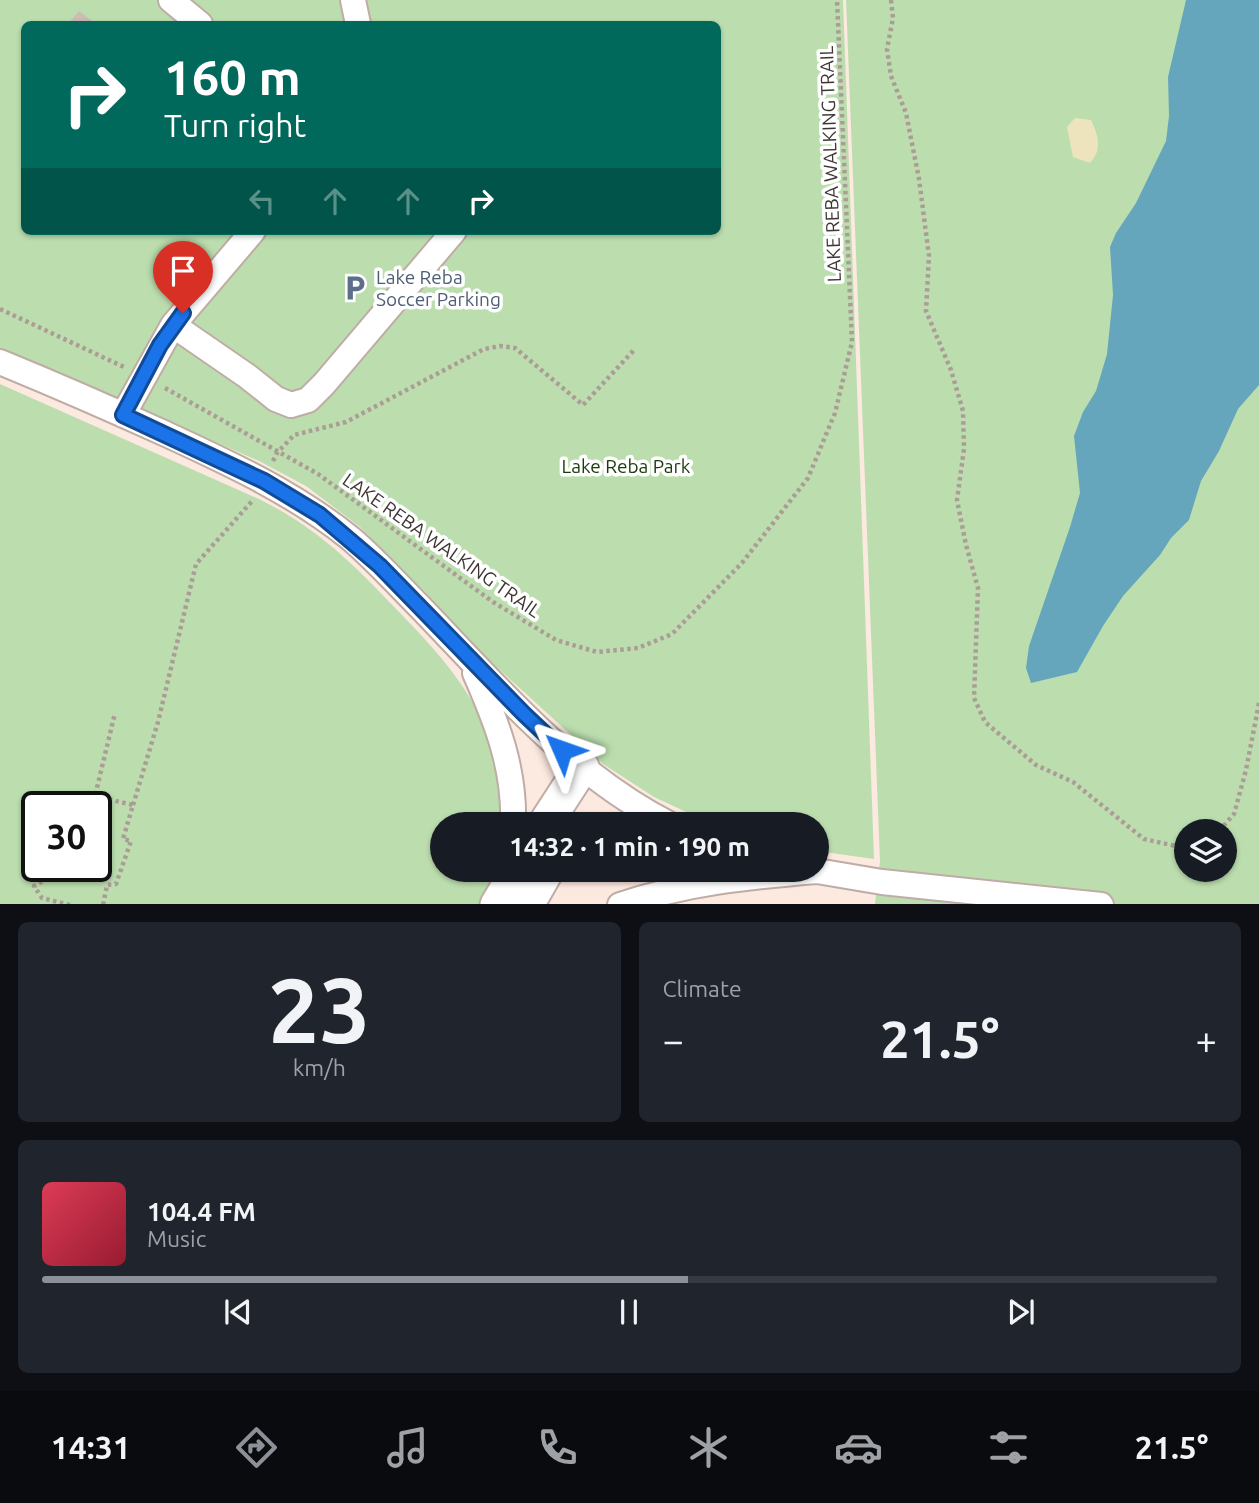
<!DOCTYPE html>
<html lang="en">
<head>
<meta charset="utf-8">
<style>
	body { margin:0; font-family:Ubuntu,sans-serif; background:#20242c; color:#f1f3f6; height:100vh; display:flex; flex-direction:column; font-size:26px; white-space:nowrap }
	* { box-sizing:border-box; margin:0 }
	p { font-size:23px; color:#9ea1a6 }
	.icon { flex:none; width:38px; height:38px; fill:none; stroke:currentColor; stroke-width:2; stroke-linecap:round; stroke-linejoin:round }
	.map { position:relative; height:904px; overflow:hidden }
	.panel { display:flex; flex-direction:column; gap:18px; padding:18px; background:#0d0f14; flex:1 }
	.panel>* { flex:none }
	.banner { position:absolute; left:21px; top:21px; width:700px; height:214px; border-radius:10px; box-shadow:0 2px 5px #0004; background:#00695c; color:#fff; overflow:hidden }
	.buttons { position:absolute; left:1174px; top:819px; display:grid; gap:14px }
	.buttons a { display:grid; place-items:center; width:63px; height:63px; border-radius:50%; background:#171b24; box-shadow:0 2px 5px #0004; font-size:35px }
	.speed { position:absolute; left:21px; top:791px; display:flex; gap:14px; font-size:35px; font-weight:700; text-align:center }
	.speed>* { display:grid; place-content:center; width:91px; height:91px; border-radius:50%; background:#171b24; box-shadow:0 2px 5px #0004; line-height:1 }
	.speed .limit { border:4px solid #111; border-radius:10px; background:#fff; color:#111 }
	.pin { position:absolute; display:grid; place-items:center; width:60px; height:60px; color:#fff; margin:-72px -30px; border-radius:50% 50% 50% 0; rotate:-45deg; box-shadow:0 0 7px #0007 }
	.pin .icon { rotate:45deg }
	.me { position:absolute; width:77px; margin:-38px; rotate:313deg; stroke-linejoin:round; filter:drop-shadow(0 0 5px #0008) }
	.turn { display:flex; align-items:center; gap:24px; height:147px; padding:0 28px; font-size:32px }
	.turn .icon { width:91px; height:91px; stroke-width:2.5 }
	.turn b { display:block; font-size:49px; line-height:60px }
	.lanes { display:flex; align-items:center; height:66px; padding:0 28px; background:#0003; justify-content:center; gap:35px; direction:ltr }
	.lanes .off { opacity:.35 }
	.big { font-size:52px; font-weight:600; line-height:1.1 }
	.panel .widget { flex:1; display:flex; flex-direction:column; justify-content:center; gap:10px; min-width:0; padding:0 24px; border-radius:10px; background:#20242c }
	.panel .dial { align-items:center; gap:0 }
	.dial b { font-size:91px; line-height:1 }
	.song { display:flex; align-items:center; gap:21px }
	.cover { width:84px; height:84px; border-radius:10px; background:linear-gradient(135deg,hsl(350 70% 55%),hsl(350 70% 35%)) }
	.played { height:7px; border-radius:4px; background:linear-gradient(90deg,#8c9099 55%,#363941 55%) }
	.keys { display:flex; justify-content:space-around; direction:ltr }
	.heat { display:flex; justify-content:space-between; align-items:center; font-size:38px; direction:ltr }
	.panel .tiles { flex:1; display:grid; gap:18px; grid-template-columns:1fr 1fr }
	.widget:last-child { grid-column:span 2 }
	.trip { position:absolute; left:430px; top:812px; width:399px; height:70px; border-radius:35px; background:#171b24; box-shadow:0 2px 5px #0004; font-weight:600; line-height:70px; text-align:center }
	.dock { display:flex; height:112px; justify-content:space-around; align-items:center; background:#090b0e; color:#9ea1a6 }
	.dock .icon { width:49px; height:49px }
	.dock .on { color:#8c9099 }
	.dock b { font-size:32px; color:#f1f3f6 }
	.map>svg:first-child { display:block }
	.green { fill:#bcdeaf; fill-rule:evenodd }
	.sand { fill:#ede4be }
	.water { fill:#66a6bc }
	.building { fill:#cebbb3 }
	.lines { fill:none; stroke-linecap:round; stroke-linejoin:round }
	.street-casing { stroke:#bfaca4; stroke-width:28 }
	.secondary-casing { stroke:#bfaca4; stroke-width:37 }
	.path { stroke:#ab9d96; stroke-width:4.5; stroke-dasharray:3.5 3.5; stroke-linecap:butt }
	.street { stroke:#fff; stroke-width:24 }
	.secondary { stroke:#fff; stroke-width:33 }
	.route-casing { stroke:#114b97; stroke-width:18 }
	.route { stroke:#1a73e8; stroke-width:12 }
	.labels { text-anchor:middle; stroke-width:7; stroke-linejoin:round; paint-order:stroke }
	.street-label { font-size:19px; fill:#3e3633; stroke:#fff }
	.service-label { font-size:19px; fill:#4e5e75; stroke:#fff; text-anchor:start }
	.park-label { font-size:19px; fill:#1b3b0b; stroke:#fff }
</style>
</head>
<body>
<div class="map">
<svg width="1259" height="905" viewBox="0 0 1259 905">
	<rect width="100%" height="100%" fill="#fce9e0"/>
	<path class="green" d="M0 0H843L874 859 817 851V824H712L654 797 603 764 468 641 360 527 306 486 259 461 0 348ZM24 24H718V231H24Z
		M846 0H1259V904H875L880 861ZM1186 831H1225V870H1186Z
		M0 384 259 499C320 529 356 567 402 615 433 647 463 680 482 720 498 753 500 789 501 824H443V870H494L481 904 0 905ZM37 807H96V866H37Z"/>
	<path class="sand" d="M1075 118 1091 120C1098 135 1103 149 1090 163L1073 157 1067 127Z"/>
	<path class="water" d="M1186 0H1259V385L1238 409 1219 451 1201 481 1189 520 1171 538 1160 555 1123 596 1103 626 1077 672 1031 683 1026 668 1029 646 1070 527 1080 493 1074 436 1083 412 1096 391 1107 354 1113 295 1110 247 1116 233 1136 203 1166 141 1169 116 1168 77Z"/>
	<path class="building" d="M79 11 96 24H68Z"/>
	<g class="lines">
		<defs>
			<path id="street" d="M171 0 200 24
				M353 0 358 24
				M173 325 247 376 276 399 291 405 308 400 324 384 454 231
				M0 362C56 385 111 409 166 434 231 464 294 493 350 538 376 560 398 585 422 609 497 687 571 774 669 824
				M123 415 173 325 253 231
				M475 673C497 723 515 769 513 824
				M811 870 882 882 1101 905
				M620 905C685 883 747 877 816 871"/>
			<path id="secondary" d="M545 824 582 767
				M497 905 518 870
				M527 905 547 870"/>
		</defs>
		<use href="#street" class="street-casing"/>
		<use href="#secondary" class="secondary-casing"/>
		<path class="path" d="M891 0 893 18 887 49 891 76 906 113 919 179 929 256 926 311 951 370 963 411 964 449 957 500 966 545 978 588 974 698 985 722 1036 765 1073 782 1144 839 1180 847 1186 845
			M0 309 124 367
			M165 388 318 474 493 602 556 640 597 652 638 648 672 634 742 563 808 478 835 413 852 342 837 0
			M273 461 277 453 294 435 346 422 484 349 501 346 515 348 583 405 634 350
			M95 796 133 805 123 839 131 841 116 884 107 885 103 905
			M133 805 158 722 196 564 253 500
			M79 807 95 796 115 713
			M1219 831 1234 814 1246 770 1259 703
			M64 866 63 870 34 886 42 898 70 905"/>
		<use href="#street" class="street"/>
		<use href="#secondary" class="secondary"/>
	</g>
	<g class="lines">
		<defs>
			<path id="route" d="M183 313 160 345 123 415 264 481 320 515 380 566 524 714 562 750"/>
		</defs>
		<use href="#route" class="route-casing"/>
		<use href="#route" class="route"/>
	</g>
	<defs>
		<symbol id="parking-bare" viewBox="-9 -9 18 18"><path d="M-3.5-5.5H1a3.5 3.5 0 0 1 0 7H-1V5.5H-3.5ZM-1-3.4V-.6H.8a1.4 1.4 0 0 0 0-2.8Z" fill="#5c6f8a" stroke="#fff" stroke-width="2.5" paint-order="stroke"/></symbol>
	</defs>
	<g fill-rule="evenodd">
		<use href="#parking-bare" x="336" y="269" width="38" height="38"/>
	</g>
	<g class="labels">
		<g class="street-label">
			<text transform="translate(830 164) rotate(-92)" y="7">LAKE REBA WALKING TRAIL</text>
			<text transform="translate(442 545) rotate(35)" y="7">LAKE REBA WALKING TRAIL</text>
		</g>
		<g class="service-label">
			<text x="376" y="284">Lake Reba<tspan x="376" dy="22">Soccer Parking</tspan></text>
		</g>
		<g class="park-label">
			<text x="626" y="473">Lake Reba Park</text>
		</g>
	</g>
</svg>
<div class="buttons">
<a><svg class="icon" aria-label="layers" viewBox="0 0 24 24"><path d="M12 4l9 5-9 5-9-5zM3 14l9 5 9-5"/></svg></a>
</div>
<div class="speed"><div class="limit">30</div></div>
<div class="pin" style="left:183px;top:313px;background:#d93025"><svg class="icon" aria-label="arrive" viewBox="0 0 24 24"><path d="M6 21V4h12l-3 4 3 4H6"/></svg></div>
<svg class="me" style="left:562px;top:750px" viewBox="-20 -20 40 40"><path d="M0-17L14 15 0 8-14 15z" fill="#1a73e8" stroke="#fff" stroke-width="4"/></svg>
<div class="trip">14:32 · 1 min · 190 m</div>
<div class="banner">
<div class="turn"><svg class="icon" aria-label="right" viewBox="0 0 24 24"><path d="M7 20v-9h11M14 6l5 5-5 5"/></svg><div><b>160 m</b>Turn right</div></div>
<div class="lanes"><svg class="icon off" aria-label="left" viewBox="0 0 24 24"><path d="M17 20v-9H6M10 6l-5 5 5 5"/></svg><svg class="icon off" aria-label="ahead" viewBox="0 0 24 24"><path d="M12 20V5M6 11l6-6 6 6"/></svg><svg class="icon off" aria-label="ahead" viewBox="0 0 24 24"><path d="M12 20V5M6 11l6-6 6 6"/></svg><svg class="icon" aria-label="right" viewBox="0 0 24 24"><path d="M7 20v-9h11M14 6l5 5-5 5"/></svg></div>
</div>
</div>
<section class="panel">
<div class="tiles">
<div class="widget dial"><b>23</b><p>km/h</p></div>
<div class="widget"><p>Climate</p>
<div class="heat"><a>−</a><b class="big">21.5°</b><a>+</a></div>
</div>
<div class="widget">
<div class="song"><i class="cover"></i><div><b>104.4 FM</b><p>Music</p></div></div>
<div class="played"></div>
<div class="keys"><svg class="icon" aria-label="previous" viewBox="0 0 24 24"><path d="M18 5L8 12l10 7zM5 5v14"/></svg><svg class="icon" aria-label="pause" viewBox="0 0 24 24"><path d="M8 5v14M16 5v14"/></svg><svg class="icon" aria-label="next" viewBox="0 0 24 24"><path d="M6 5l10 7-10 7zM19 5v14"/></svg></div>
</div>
</div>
</section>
<nav class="dock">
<b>14:31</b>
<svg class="icon on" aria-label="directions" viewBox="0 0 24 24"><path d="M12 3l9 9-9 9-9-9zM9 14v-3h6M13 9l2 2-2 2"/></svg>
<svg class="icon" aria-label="music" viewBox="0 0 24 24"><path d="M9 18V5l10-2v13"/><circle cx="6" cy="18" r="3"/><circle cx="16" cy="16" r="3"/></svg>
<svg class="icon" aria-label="phone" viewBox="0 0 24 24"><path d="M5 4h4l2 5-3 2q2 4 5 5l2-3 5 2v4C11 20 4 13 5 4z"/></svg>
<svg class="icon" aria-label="climate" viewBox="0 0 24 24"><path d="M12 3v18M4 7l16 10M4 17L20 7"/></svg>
<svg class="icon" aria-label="car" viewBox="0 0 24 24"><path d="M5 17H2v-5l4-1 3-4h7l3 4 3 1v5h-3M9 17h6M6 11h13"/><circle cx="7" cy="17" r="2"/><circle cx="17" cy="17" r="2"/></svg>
<svg class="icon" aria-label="filters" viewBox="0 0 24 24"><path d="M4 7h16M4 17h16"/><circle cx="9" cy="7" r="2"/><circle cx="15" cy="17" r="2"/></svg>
<b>21.5°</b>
</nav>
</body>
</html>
